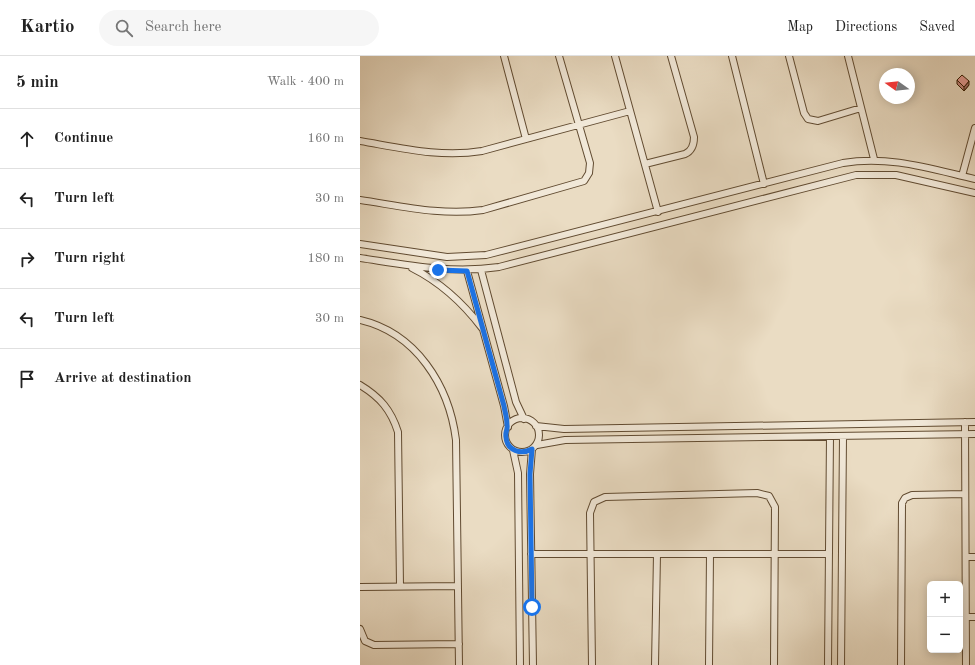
<!DOCTYPE html>
<meta charset="utf-8">
<style>
body{margin:0;font-family:"Old Standard TT",serif;background:#f6f6f6;color:#222}
.controls{position:absolute;right:12px;bottom:12px;display:grid;overflow:hidden;border-radius:6px;box-shadow:0 2px 10px #0003}
.controls button{width:36px;height:36px;display:grid;place-items:center;padding:0;border:0;border-bottom:1px solid #e0e0e0;background:#fff;color:#222;font:20px sans-serif}
.compass{position:absolute;left:519px;top:12px;width:36px;height:36px;border-radius:50%;background:#fff;box-shadow:0 2px 10px #0003;rotate:285deg}
.stop{position:absolute;width:12px;height:12px;margin:-9px;border:3px solid #1a73e8;border-radius:50%;background:#fff}
.stop.end{background:#1a73e8;border-color:#fff;box-shadow:0 1px 4px #0008}
.list{margin:0;padding:0;list-style:none}
h2{display:flex;justify-content:space-between;align-items:center;height:52px;margin:0;padding:0 16px;font-size:17px}
h2 small{font-size:13px;font-weight:400;color:#767676}
.list li{display:grid;grid-template-columns:26px 1fr auto;gap:12px;align-items:center;box-sizing:border-box;height:60px;padding:0 16px;border-top:1px solid #e0e0e0}
.list b{display:block;font-size:15px;white-space:nowrap}
.list em{font-size:13px;font-style:normal;color:#767676}
.icon{flex:none;width:22px;height:22px;fill:none;stroke:currentColor;stroke-width:2;stroke-linecap:round;stroke-linejoin:round}
.map{position:relative;flex:none;width:615px;height:609px;overflow:hidden}
header{display:flex;align-items:center;gap:24px;box-sizing:border-box;height:56px;padding:0 20px;background:#fff;border-bottom:1px solid #e0e0e0}
header strong{font-size:19px}
nav{display:flex;gap:22px;margin-inline-start:auto;font-size:14px}
.search{width:280px;height:36px;background:#f6f6f6;display:flex;align-items:center;gap:10px;box-sizing:border-box;padding:0 14px;border-radius:22px;color:#767676;font-size:15px}
main{display:flex}
aside{flex:1;background:#fff}
.map>svg:first-child{display:block}
.lines{fill:none;stroke-linecap:round;stroke-linejoin:round}
.street-casing{stroke:#614b31;stroke-width:8}
.street{stroke:#f1e8d8;stroke-width:6}
.wall{fill:#c4857e;stroke:#331b00}
.shaded-wall{fill:#a06c67;stroke:#331b00}
.building{fill:#e49b93;stroke:#331b00}
.route{stroke:#1a73e8;stroke-width:5}
</style>
<header>
<strong>Kartio</strong>
<div class="search"><svg class="icon" aria-label="search" viewBox="0 0 24 24"><circle cx="10" cy="10" r="6"/><path d="M15 15l6 6"/></svg>Search here</div>
<nav><a>Map</a><a>Directions</a><a>Saved</a></nav>
</header>
<main>
<aside>
<h2>5 min<small>Walk · 400 m</small></h2>
<ul class="list">
<li><svg class="icon" aria-label="ahead" viewBox="0 0 24 24"><path d="M12 20V5M6 11l6-6 6 6"/></svg><div><b>Continue</b></div><em>160 m</em></li>
<li><svg class="icon" aria-label="left" viewBox="0 0 24 24"><path d="M17 20v-9H6M10 6l-5 5 5 5"/></svg><div><b>Turn left</b></div><em>30 m</em></li>
<li><svg class="icon" aria-label="right" viewBox="0 0 24 24"><path d="M7 20v-9h11M14 6l5 5-5 5"/></svg><div><b>Turn right</b></div><em>180 m</em></li>
<li><svg class="icon" aria-label="left" viewBox="0 0 24 24"><path d="M17 20v-9H6M10 6l-5 5 5 5"/></svg><div><b>Turn left</b></div><em>30 m</em></li>
<li><svg class="icon" aria-label="arrive" viewBox="0 0 24 24"><path d="M6 21V4h12l-3 4 3 4H6"/></svg><div><b>Arrive at destination</b></div></li>
</ul>
</aside>
<div class="map">
<svg width="615" height="609" viewBox="0 0 615 609">
<rect width="100%" height="100%" fill="#eadcc3"/>
<filter id="stains"><feTurbulence type="fractalNoise" baseFrequency=".005" numOctaves="4"/><feColorMatrix values="0 0 0 0 .2 0 0 0 0 .09 0 0 0 0 .02 0 0 0 .5 -.17"/></filter>
<radialGradient id="worn" r=".72"><stop offset=".6" stop-color="#630" stop-opacity="0"/><stop offset="1" stop-color="#630" stop-opacity=".3"/></radialGradient>
<g class="lines">
<g class="street-casing">
<path id="street" d="M144,0l22,83
M255,0l43,156
M372,0l32,128
M429,0l15,57 4,6 10,2 43,-13
M488,0l26,103
M0,85c41,7 81,17 122,10l148,-40
M285,108l40,-10c7,-3 9,-9 9,-17l-23,-81
M602,120l13,-48
M0,144c41,6 82,16 123,10l101,-29 5,-8 1,-10 -31,-107
M0,188l87,13 39,-2 357,-92c46,-8 88,6 132,16
M0,202c47,7 91,16 139,9l357,-92h40l79,18
M52,212c28,14 51,35 70,60
M121,214l35,132 8,17
M107,215l37,135 4,21
M0,264c56,13 89,65 96,120l3,225
M0,329c20,12 31,25 38,47l2,154
M145 379a17 17 0 1 1 34 0a17 17 0 1 1-34 0Z
M605,366l1,243
M176,370l28,3 411,-7
M177,389l28,-5 410,-6
M172,393l-2,25 3,191
M153,394l5,23 2,192
M171,498h298
M606,501h9
M0,531l98,-1
M606,561h9
M0,573l5,12 9,4 85,-1
M232,609l-2,-152 4,-11 11,-5 152,-4 12,3 6,11 -1,158
M295,609l2,-111
M349,609l1,-111
M468,609l2,-229
M481,609l2,-229
M541,609l1,-162 3,-5 7,-3 53,-1"/>
</g>
<use href="#street" class="street"/>
</g>
<path class="wall" d="M597,24l12,5 -5,6 -7,-7z"/>
<path class="shaded-wall" d="M609,25v4l-5,6v-4z"/>
<path class="building" d="M602,19l7,6 -5,6 -7,-7z"/>
<g class="lines">
<path class="route" d="M78,214l29,1 37,135c1,6 3,12 3,19 1,4 -2,7 -1,12 1,14 15,18 26,12l-2,25 2,133"/>
</g>
<rect width="100%" height="100%" filter="url(#stains)"/>
<rect width="100%" height="100%" fill="url(#worn)"/>
</svg>
<div class="controls">
<button>+</button>
<button>−</button>
</div>
<svg class="compass" viewBox="-18 -18 36 36"><path d="M0-13l5 13h-10z" fill="#e53935"/><path d="M0 13l5-13h-10z" fill="#767676"/></svg>
<div class="stop" style="left:172px;top:551px"></div>
<div class="stop end" style="left:78px;top:214px"></div>
</div>
</main>
